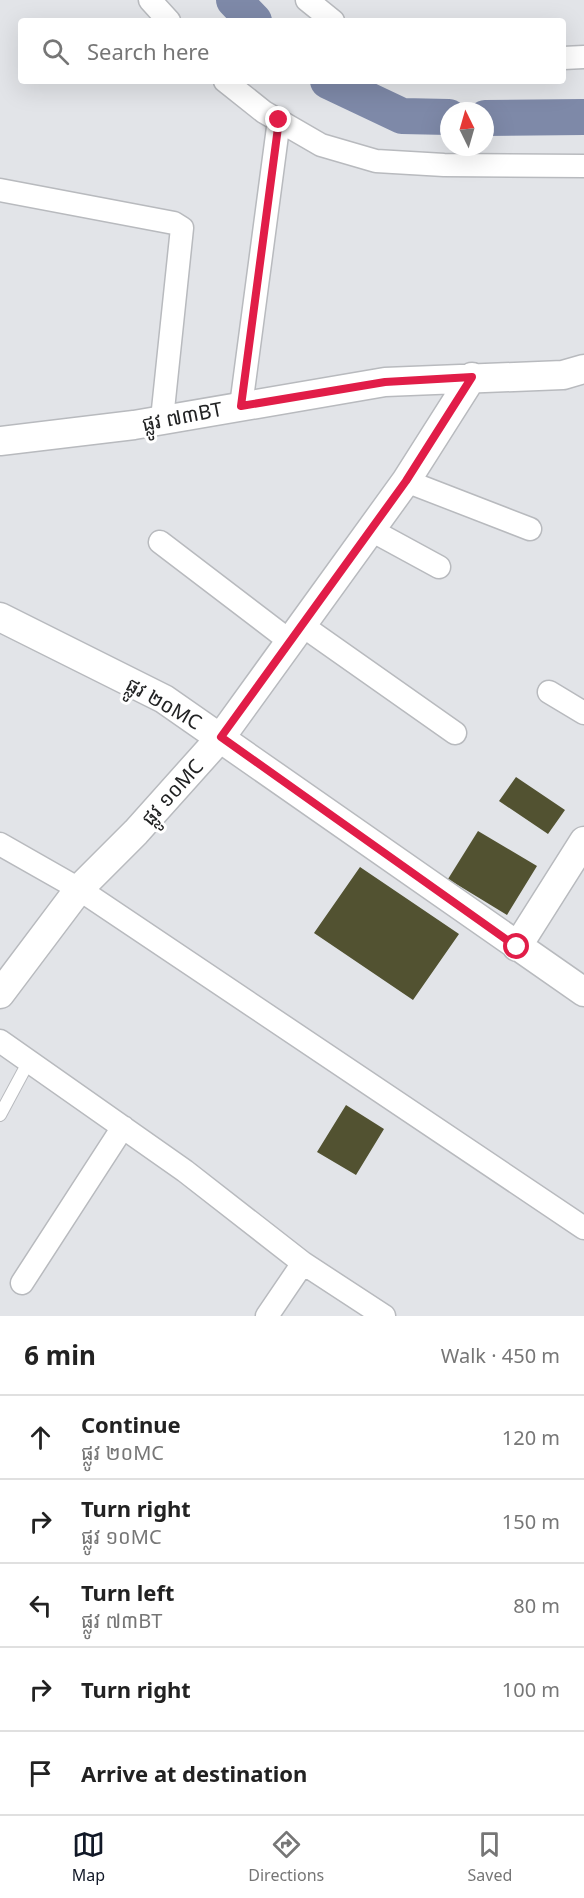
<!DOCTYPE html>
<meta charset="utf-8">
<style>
body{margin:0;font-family:Georgia,"Noto Sans Khmer",serif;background:#f2f2f2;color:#222}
.compass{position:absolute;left:440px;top:102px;width:54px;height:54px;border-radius:50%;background:#fff;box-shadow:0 6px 24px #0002;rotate:355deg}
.stop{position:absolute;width:18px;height:18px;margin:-14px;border:4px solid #e11d48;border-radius:50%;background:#fff}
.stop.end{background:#e11d48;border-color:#fff;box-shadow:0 2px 6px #0008}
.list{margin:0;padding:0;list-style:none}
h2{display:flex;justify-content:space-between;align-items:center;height:78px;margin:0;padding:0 24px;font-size:26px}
h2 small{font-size:20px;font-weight:400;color:#767676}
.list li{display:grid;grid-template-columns:39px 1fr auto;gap:18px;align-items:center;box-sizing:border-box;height:84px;padding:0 24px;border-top:2px solid #e0e0e0}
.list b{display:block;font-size:22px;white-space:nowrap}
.list p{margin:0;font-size:20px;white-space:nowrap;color:#767676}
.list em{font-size:20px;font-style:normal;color:#767676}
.icon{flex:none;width:33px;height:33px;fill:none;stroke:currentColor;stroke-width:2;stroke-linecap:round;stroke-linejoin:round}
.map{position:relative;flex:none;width:584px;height:1316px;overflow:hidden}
.search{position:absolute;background:#fff;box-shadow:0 6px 24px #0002;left:18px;right:18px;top:18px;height:66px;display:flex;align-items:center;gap:15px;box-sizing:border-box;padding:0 21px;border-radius:6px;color:#767676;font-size:22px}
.sheet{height:498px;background:#fff}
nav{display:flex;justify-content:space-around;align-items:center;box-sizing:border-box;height:84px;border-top:2px solid #e0e0e0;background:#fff;font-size:16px;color:#767676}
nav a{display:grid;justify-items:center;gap:3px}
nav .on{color:#111827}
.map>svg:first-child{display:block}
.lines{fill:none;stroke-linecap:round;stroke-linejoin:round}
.river{stroke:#7e89a8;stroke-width:36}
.building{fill:#525231}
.service-casing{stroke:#b8babe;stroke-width:14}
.minor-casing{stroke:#b8babe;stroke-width:25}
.tertiary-casing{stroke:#b8babe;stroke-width:31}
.service{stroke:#fff;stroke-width:12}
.minor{stroke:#fff;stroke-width:22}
.tertiary{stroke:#fff;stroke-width:28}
.route{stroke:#e11d48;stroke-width:8}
.labels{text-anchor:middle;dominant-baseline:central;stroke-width:6;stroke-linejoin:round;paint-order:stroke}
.street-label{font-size:20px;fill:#212223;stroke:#fff}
</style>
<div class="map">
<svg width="584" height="1316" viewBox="0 0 584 1316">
<rect width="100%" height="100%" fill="#e2e4e8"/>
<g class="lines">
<path class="river" d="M234,0l20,21
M328,81l74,35 47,1
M485,118l99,-1"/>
</g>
<path class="building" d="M516,777l49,33 -17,24 -49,-33z
M478,831l59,35 -30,49 -59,-36z
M360,867l99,67 -46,66 -99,-67z
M346,1105l38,24 -28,46 -39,-23z"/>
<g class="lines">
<g class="service-casing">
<path id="service" d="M0,1115l29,-54"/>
</g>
<g class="minor-casing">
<path id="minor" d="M150,0l19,21
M307,0l26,21
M563,58l21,-1
M225,81l39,31 57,33 55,16 68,4 140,1
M0,190l174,33 8,5 -20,191
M241,406l38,-286
M406,481l124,48
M371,530l68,37
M160,542l131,100
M303,626l152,107
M549,692l35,21
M0,844l79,45 505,339
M0,1041l185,130 118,92 81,53
M22,1283l101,-156
M267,1316l36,-53"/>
</g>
<g class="tertiary-casing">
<path id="tertiary" d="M0,441l134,-16 251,-43 178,-7 21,-6
M0,617l164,82 420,293
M517,947l67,-106
M0,994l79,-105 57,-57 85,-95 185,-256 66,-104"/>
</g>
<use href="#service" class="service"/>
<use href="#minor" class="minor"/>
<use href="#tertiary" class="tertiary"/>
</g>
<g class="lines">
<path class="route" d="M279,120l-38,286 144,-24 87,-5 -66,104 -185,256 296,210"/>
</g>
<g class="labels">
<g class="street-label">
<text transform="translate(182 416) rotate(-11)">ផ្លូវ ៧៣BT</text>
<text transform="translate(164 703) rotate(30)">ផ្លូវ ២០MC</text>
<text transform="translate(172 792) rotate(-48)">ផ្លូវ ១០MC</text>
</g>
</g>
</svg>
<svg class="compass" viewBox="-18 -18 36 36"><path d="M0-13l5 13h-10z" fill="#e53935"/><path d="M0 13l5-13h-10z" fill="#767676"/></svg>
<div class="stop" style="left:517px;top:947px"></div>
<div class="stop end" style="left:279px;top:120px"></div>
<div class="search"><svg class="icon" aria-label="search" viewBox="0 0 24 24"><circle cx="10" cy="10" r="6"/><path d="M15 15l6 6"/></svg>Search here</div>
</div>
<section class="sheet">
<h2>6 min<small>Walk · 450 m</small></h2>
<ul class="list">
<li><svg class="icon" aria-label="ahead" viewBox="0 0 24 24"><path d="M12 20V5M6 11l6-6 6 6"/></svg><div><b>Continue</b><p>ផ្លូវ ២០MC</p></div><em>120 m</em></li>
<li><svg class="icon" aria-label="right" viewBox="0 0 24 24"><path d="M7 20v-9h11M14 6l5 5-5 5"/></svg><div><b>Turn right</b><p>ផ្លូវ ១០MC</p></div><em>150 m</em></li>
<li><svg class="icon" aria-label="left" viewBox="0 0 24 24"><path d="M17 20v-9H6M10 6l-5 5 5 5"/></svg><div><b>Turn left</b><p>ផ្លូវ ៧៣BT</p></div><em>80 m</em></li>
<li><svg class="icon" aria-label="right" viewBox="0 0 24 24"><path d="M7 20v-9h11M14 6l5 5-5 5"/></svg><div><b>Turn right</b></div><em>100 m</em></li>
<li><svg class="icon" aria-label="arrive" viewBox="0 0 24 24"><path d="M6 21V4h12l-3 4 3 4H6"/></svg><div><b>Arrive at destination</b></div></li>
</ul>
</section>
<nav>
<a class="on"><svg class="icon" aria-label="map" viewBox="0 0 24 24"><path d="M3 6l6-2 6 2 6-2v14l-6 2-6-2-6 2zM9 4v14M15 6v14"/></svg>Map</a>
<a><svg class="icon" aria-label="directions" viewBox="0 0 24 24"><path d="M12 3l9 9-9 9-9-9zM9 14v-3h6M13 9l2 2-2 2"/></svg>Directions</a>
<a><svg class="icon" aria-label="saved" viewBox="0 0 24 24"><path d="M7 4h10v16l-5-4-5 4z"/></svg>Saved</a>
</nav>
